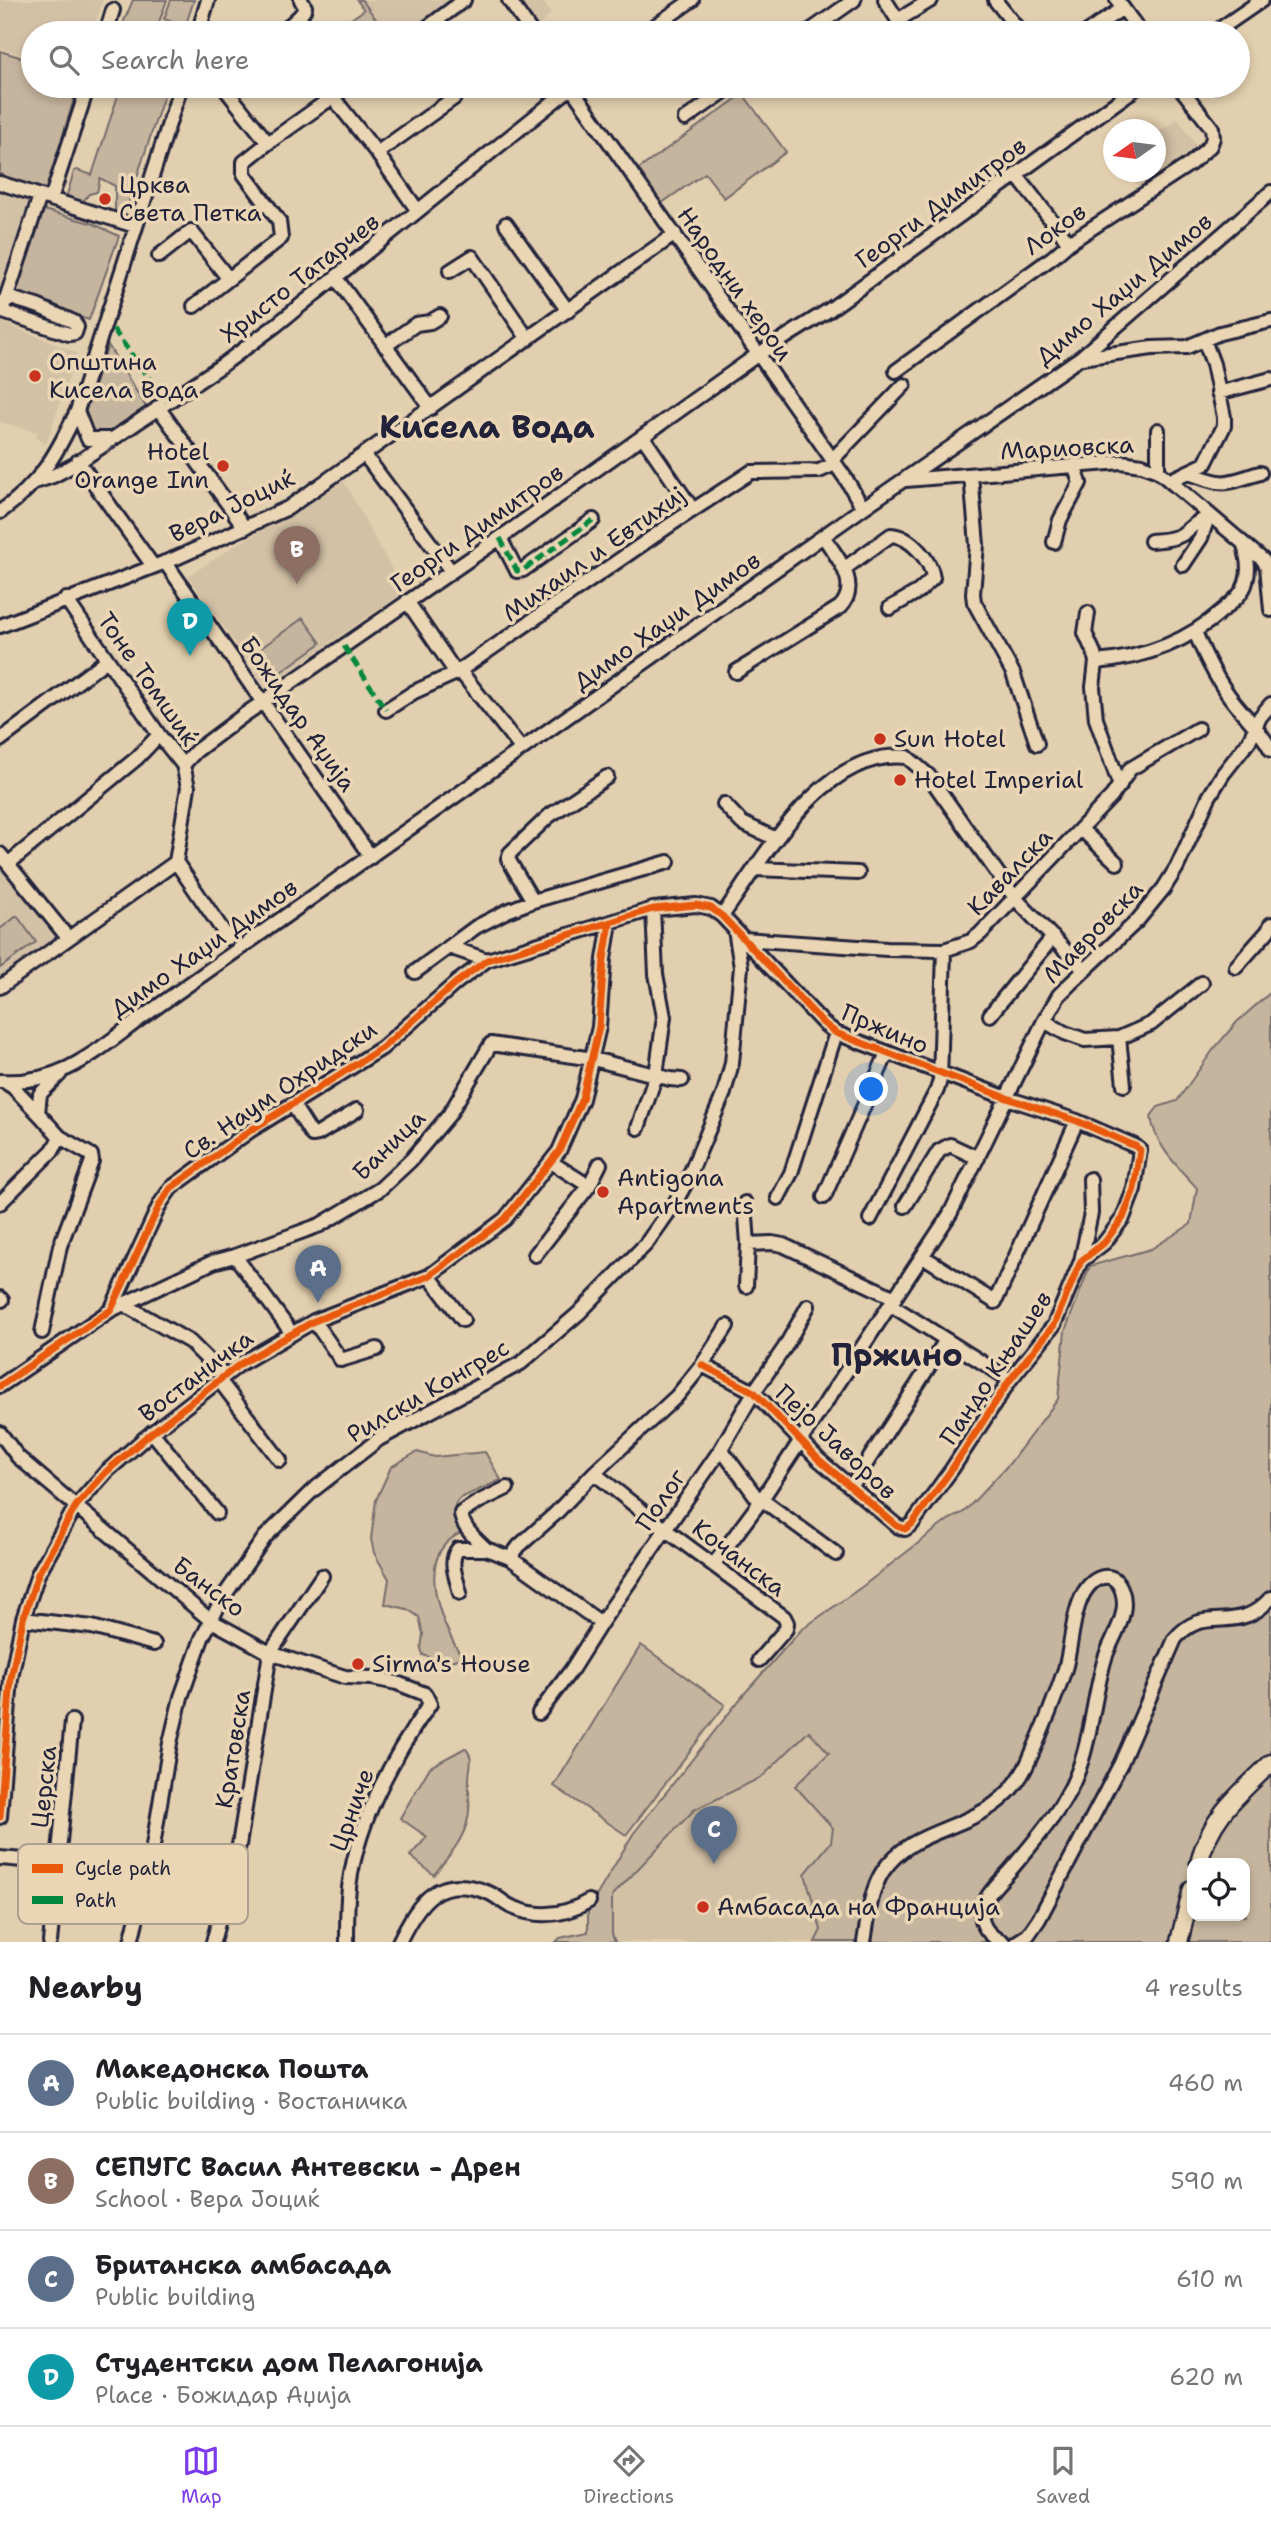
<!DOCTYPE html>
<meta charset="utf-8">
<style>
body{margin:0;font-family:"Shantell Sans",sans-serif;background:#f6f6f6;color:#202124}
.controls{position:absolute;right:21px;bottom:21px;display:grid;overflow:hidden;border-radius:14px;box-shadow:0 4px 10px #0003}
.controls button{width:63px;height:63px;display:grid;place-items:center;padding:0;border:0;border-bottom:2px solid #e0e0e0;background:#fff;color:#202124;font:35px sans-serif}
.compass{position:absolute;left:1103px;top:119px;width:63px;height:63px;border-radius:50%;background:#fff;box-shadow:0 4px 10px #0003;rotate:256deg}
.you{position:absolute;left:872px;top:1090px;width:24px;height:24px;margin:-18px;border:5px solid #fff;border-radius:50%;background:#1a73e8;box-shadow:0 0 0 10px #1a73e833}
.badge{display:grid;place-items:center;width:46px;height:46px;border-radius:50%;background:#7c3aed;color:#fff;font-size:23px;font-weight:700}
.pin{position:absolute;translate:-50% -58px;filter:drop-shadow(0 2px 4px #0008)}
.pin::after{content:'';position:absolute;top:37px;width:24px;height:21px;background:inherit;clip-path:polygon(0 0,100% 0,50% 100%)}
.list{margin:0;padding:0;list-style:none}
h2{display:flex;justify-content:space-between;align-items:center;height:91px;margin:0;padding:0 28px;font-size:30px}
h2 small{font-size:23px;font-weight:400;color:#757577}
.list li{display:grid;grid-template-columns:46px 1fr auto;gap:21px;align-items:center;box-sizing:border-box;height:98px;padding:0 28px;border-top:2px solid #e0e0e0}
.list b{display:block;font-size:26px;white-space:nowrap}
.list p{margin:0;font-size:23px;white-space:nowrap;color:#757577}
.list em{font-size:23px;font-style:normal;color:#757577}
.icon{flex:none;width:38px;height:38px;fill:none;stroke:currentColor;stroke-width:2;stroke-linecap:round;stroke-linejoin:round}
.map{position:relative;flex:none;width:1271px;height:1942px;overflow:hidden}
.search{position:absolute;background:#fff;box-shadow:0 4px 10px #0003;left:21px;right:21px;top:21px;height:77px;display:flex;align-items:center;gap:18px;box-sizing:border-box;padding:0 24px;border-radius:38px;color:#757577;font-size:26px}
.sheet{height:483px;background:#fff}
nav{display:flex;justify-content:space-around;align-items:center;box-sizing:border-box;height:98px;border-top:2px solid #e0e0e0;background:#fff;font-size:19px;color:#757577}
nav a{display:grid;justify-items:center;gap:4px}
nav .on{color:#7c3aed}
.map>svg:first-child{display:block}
.built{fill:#d3c1a6}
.green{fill:#c6b59e;stroke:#746c6c;stroke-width:2;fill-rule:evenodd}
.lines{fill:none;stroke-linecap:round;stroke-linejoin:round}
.minor-casing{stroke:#22223b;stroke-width:18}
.major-casing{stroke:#22223b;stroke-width:21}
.minor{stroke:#ead6b4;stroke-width:12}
.major{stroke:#ead6b4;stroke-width:16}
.quiet{stroke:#00873e;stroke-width:5;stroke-dasharray:10 5;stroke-linecap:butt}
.cycleway-casing{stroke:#ead6b4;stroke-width:11}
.cycleway{stroke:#e8590c;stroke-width:7}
.poi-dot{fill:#c8321e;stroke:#ead6b4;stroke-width:2.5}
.labels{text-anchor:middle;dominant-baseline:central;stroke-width:7;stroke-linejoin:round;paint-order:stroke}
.poi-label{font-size:24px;fill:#22223b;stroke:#ead6b4;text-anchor:start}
.street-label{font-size:24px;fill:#22223b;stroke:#ead6b4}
.district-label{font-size:32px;font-weight:bold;fill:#22223b;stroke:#ead6b4}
.key{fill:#ead6b4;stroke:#aea090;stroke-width:2}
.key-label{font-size:19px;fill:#22223b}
</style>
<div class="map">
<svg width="1271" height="1942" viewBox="0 0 1271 1942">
<rect width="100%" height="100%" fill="#e2cfaf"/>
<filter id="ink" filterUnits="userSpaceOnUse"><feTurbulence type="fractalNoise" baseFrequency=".0143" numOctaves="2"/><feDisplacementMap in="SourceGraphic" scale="14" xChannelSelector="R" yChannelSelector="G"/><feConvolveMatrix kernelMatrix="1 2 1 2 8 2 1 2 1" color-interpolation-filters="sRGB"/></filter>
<g filter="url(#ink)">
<path class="built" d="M0,0h103l-11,33h-59v26l-33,-11z
M362,0h88l-44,33h-20z
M519,0h23l9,14 -14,13z
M1178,118l19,29 -57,41 -12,-16h28v-38z
M0,188l31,11 -31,91z
M0,321l77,32 -31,91 -10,-6 1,-6 -37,-10z
M344,481l60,111 -138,95 -78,-111 51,-33 62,-33z
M3,866l54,70 -57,42v-109z
M809,1731l20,22 4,75 -2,14 -26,32 16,57 -6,11h-200l-3,-8v-38l82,-86 68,-33z"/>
<path class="green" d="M133,0h34l-8,22 25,9v2c-20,0 -46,5 -63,-5z
M171,0h23l-9,27 -21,-8z
M357,0h5l24,33h-55l33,-23z
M0,51l33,10v25h45l-34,110 -44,-15z
M121,86h46l-40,121 -5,8 -7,-4v-25l-15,-8 -3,14 -8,2 -8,10 -10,-3 -4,-6 7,-24 3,-1 15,5z
M743,94l43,58 -62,46 -19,-25 -46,32 -23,-34z
M44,210l50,14 25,12 -30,84 -75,-23z
M108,345l38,62 -36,26 -19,1 -7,-16 1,-5z
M303,618l18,25 -46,33 -18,-25z
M17,916l19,26 -36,26v-39z
M1271,992v950h-456l6,-12 -16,-56 26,-32 2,-14 -38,-42 34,-33 -20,-22 -47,46 -68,33 -82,86v38l3,8h-59l4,-4 28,-6v-22l45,-76 112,-141 56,-63 62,-44 85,-66 16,-8 45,-48 49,-65 7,-68 25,-65 61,-17 40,-25 6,-36c-18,-20 -43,-43 -46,-72l7,-9 19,-6 36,-51 24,-28zM1192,1863h53v53h-53z
M417,1452l18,5 50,-5 16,28 -41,18c-12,11 -1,21 3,34 -51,21 -23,91 -1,125 -13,7 -25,3 -39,-2l-2,-6 2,-15 -4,-17 -12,-8 -22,-5 4,-25 -15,-26 -3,-14 5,-39 15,-33z
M641,1645l84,60 -99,130 -72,-49z
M465,1748c10,10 4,18 4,31 -1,12 2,27 -1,39 -4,22 -21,40 -34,57l-24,-19 17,-19 -27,-19 30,-51z"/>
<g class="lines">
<g class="minor-casing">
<path id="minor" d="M509,0l23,33
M885,0l21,33
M995,0l26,33
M1117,0l24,33
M898,20l33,-20
M106,33l7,-23
M198,33l10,-33
M285,33c3,-11 18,-15 20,-26l-4,-7
M420,33l44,-33
M645,33l47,-33
M807,33l47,-33
M1086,33l37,-25
M1214,33l48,-33
M223,86l45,57 80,-57
M324,86l53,67 41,58
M570,86l276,393 17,29
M685,119l47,-33
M377,153l77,-55
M1017,176l52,67
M0,183l135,43
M51,199l37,-113
M506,224l62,87
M159,256l32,-25 37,47
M450,271l22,-14 56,82
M336,278l95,130
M4,305l36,-109
M194,306l87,-68 -2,-17 -35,-47v-12l24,-19
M0,311l69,23 6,-1 2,-6 -3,-5 -37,-16 -30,-9
M385,346l31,-22 14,-2 10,-6
M1081,358l71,-10 35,-1 33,-14 51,-12
M896,371l157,-114 16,-14 121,-79 20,-18 3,-8 -1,-10 -33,-42
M1218,393l53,-14
M158,407l87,121
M77,411l11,28h21
M1158,430v41
M643,437l50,73
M364,454l87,117
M832,460l72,-75
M78,461l75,105
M1189,473c38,14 34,11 71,0
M971,475l6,70 -4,49 1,8 39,71 24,71
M906,480l215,-18 21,3 16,6 105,89 4,7 4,43
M1171,480l34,-16 19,-38v-9l-11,-53 -9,-24
M38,481l15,-5 21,-11 147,-99 54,-40 298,-240
M0,512c41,-29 56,-57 77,-101l104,-325
M500,538l17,33 6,-1 70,-50
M1151,541c10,-1 21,-1 30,-6 10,-6 14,-14 25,-16
M1054,542l6,-22 20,-37 -6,-18
M165,562l206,295
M1183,565l18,-27 8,-24
M845,568l46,-33c19,1 40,25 42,43l-14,13 -29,17
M66,599l93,136 24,30 5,22 -12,75 52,76
M407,601l49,72
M1088,613l-3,20 9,20 2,9 -3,25 3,32 24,67
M0,626l176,-68 112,-50 387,-274
M1195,632c10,24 22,49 38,69 13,17 28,29 38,49
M1096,662c48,-4 90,-19 127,-52 9,-8 20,-16 23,-28 4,-13 1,-25 -2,-37
M460,671l60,76
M736,672l104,-65c22,-23 -4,-51 -17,-71
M386,710l28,-18 42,-19 214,-148 81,-53 68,-1 16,-7
M0,740l107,-80
M183,765l13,-14 48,-36 256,-177 257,-183 72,-45 310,-224
M724,804l18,19 34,16
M1081,829l36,34
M0,854l68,84
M9,863l128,-105 22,-23
M755,869l103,4
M533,901l-25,-42 2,-6 39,-37 58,-39
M722,916c41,-57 102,-169 185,-159l22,19 86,122 69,72
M744,939l143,10 57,1 27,-9 9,-7 132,-138 18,-27 68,-40
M449,947l38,13
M1236,967l32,-36 3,-7
M415,972l61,-45 31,-16 26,-10 135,-39
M0,987l176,-125
M990,1015l63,-78
M1044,1021l21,12 20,7 34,-2 5,47
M1119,1038l32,-14 51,-41
M0,1081c63,4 97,-31 144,-65l719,-508 217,-150 191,-166
M5,1082l8,5 25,26
M293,1105l19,30 6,-1 39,-24
M638,1128l18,-53 8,-58 -8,-43 -3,-65
M551,1162l38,24
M824,1197l63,-144
M778,1198l13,-25 45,-140
M0,1203l53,-53 7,-13
M745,1203l3,41 -2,42
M905,1206l34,-55 11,-6 28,13
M870,1219l67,-129 3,-10 4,-130
M748,1244l24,-1 11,2 112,53
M535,1255l54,-69 11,-22
M235,1256l56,76
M924,1257l71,45 82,-181
M1081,1261l10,-48 -1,-34
M429,1276l34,44
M0,1298l2,2
M125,1305l65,37 34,34
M891,1305l119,75
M111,1310l102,-48 22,-6 85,-31 60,-36 31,-29 38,-45 42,-71 102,15 77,20 12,1
M314,1321l27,39 36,-11
M42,1332l18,-86 32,-85 -1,-6 -31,-18 -22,-24 2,-19 20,-20
M219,1380l61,80
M0,1386l111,-76 49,-106 11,-16 80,-58 131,-82 75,-66 30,-22 166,-51 43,-4 15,3 11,8 101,107 13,10 171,65 70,23 58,25 5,4 -6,39 -11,29 -19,25 -23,18 -27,64 -44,55 -58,89 -40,55 -7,5 -8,-3 -79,-67 -64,-67 -52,-27
M152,1432l65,81
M0,1433l18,24 192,163 60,33 75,24 27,1 25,5 28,11 5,10c-39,55 -77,126 -82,194 -1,15 -1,30 -1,44
M721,1449l39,53
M594,1473l72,57 118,87 3,6 -1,6 -27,31
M851,1487l95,-147
M761,1499l75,55
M486,1549c-10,-10 -24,-21 -25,-36l17,-11 29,-14
M714,1564l46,-62 190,-288 94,-193 15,-26 12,-12 66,-62 27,-33 13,-21 32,-70 14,-23 26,-33 11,-24 11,-13
M460,1593c-3,-14 -12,-32 -2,-44h28l24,9
M23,1619l69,8 62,17
M601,1623l-91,-65 9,-12 36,-32 39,-41 83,-77 25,-31 25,-39
M539,1713l33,-44 29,-46 120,-174 33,-57 31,-45 23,-41
M0,1817l11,-139 12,-59 15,-45 38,-68 30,-34 39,-34 95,-74 74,-43 115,-45 76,-57 54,-68 23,-52 17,-72 5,-68 6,-36
M0,1858l58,5h176
M50,1942l22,-221
M131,1942l19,-78 20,-121 11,-46 21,-59 20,-39 43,-62 47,-46 67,-52 142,-76 58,-50 67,-69 29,-41 12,-22 37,-88 8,-30 9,-96 -6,-37
M213,1942l26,-97 31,-192 52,-77
M399,1942c20,-41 40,-70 90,-49 8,3 15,11 23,14 27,12 52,9 77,-6
M864,1942c4,-23 6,-51 19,-71 36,-54 115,-35 147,-113 13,-29 25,-59 35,-89 7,-23 7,-61 22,-81 6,-8 17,-15 27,-9 7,5 10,16 10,24 0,19 -13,37 -19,55 -14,47 -14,99 -41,142 -14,24 -33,45 -51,67 -10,12 -27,26 -31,42 -3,16 8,28 21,33
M1017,1942l11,-7 11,-16 82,-156 54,-124c24,-29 44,-13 73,-24 9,-3 16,-10 23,-17"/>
</g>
<g class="major-casing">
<path id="major" d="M1199,1863c11,-46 39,-68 72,-100
M1179,1942l13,-53"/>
</g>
<use href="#minor" class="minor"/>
<use href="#major" class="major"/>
<path class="quiet" d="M113,329l53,73
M500,538l17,33 6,-1 70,-50
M344,646l42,64"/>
<g class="cycleway-casing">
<path id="cycleway" d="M0,1386l111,-76 49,-106 11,-16 80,-58 131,-82 75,-66 30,-22 166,-51 43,-4 15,3 11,8 101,107 13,10 171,65 70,23 58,25 5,4 -6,39 -11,29 -19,25 -23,18 -27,64 -44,55 -58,89 -40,55 -7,5 -8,-3 -79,-67 -64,-67 -52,-27
M0,1817l11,-139 12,-59 15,-45 38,-68 30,-34 39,-34 95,-74 74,-43 115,-45 76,-57 54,-68 23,-52 17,-72 5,-68 6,-36"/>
</g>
<use href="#cycleway" class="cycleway"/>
</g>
</g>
<g class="poi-dot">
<circle cx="105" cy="199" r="7"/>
<circle cx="35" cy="376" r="7"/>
<circle cx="223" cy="466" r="7"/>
<circle cx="880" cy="739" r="7"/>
<circle cx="900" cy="780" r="7"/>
<circle cx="603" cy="1192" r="7"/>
<circle cx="358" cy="1664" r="7"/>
<circle cx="703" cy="1907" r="7"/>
</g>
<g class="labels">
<g class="poi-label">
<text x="119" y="185">Црква<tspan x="119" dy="28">Света Петка</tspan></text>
<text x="49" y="362">Општина<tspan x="49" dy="28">Кисела Вода</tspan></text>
<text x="209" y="452" text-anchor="end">Hotel<tspan x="209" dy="28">Orange Inn</tspan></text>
<text x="894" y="739">Sun Hotel</text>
<text x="914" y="780">Hotel Imperial</text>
<text x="617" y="1178">Antigona<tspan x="617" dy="28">Apartments</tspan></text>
<text x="372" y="1664">Sirma's House</text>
<text x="717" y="1907">Амбасада на Франција</text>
</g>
<g class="street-label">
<text transform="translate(941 203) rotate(-36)">Георги Димитров</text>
<text transform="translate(1055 229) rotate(-36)">Локов</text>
<text transform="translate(300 278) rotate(-38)">Христо Татарчев</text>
<text transform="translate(735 284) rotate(55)">Народни херои</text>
<text transform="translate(1124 289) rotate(-40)">Димо Хаџи Димов</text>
<text transform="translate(1067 448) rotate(-3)">Мариовска</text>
<text transform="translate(232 506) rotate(-26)">Вера Јоциќ</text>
<text transform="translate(477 528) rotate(-35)">Георги Димитров</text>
<text transform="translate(594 554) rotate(-35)">Михаил и Евтихиј</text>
<text transform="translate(667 621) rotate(-35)">Димо Хаџи Димов</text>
<text transform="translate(148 679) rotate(55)">Тоне Томшиќ</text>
<text transform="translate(298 714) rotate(55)">Божидар Аџија</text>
<text transform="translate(1010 872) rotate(-46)">Кавалска</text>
<text transform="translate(1093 932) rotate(-46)">Мавровска</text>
<text transform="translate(204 948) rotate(-35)">Димо Хаџи Димов</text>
<text transform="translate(885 1029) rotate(23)">Пржино</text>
<text transform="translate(280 1090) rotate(-34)">Св. Наум Охридски</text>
<text transform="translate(389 1145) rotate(-44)">Баница</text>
<text transform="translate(996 1368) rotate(-56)">Пандо Књашев</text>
<text transform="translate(196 1376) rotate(-37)">Востаничка</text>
<text transform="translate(428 1391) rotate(-30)">Рилски Конгрес</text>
<text transform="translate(836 1442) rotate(43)">Пејо Јаворов</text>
<text transform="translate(661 1500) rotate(-56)">Полог</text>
<text transform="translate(739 1558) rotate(37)">Кочанска</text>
<text transform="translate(209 1587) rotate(37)">Банско</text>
<text transform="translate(233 1749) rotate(-81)">Кратовска</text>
<text transform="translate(44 1787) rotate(-84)">Церска</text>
<text transform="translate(352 1810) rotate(-70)">Црниче</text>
</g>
<g class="district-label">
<text x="487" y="426">Кисела Вода</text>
<text x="897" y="1354">Пржино</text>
</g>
</g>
<rect x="18" y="1844" width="230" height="80" rx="10" class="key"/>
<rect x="32" y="1864" width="31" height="9" fill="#e8590c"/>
<rect x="32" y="1896" width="31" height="8" fill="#00873e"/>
<g class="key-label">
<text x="75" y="1875">Cycle path</text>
<text x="75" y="1907">Path</text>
</g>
</svg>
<div class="controls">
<button><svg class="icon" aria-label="locate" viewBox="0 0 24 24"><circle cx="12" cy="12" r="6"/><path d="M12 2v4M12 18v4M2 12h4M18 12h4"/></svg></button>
</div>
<svg class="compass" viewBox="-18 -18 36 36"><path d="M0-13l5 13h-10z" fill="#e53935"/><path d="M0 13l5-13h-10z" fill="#757577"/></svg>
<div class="you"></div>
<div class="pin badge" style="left:318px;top:1303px;background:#5c6f8a">A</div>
<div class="pin badge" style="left:297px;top:584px;background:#8d6e63">B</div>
<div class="pin badge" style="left:714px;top:1864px;background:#5c6f8a">C</div>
<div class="pin badge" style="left:190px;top:656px;background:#0f9aa8">D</div>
<div class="search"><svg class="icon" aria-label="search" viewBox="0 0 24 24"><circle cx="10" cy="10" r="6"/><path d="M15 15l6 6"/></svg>Search here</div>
</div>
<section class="sheet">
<h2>Nearby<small>4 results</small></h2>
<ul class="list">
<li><span class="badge" style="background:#5c6f8a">A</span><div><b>Македонска Пошта</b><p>Public building · Востаничка</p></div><em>460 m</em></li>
<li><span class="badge" style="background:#8d6e63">B</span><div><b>СЕПУГС Васил Антевски - Дрен</b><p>School · Вера Јоциќ</p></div><em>590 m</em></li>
<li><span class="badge" style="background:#5c6f8a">C</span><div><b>Британска амбасада</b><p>Public building</p></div><em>610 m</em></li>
<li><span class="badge" style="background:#0f9aa8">D</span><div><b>Студентски дом Пелагонија</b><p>Place · Божидар Аџија</p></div><em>620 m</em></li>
</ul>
</section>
<nav>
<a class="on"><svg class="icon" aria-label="map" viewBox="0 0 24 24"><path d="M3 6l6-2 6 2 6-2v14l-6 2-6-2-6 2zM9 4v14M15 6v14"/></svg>Map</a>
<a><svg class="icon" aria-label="directions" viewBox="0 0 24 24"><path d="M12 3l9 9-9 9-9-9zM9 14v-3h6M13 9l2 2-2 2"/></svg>Directions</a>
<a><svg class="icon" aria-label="saved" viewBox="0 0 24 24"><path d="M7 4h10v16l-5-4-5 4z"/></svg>Saved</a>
</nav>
